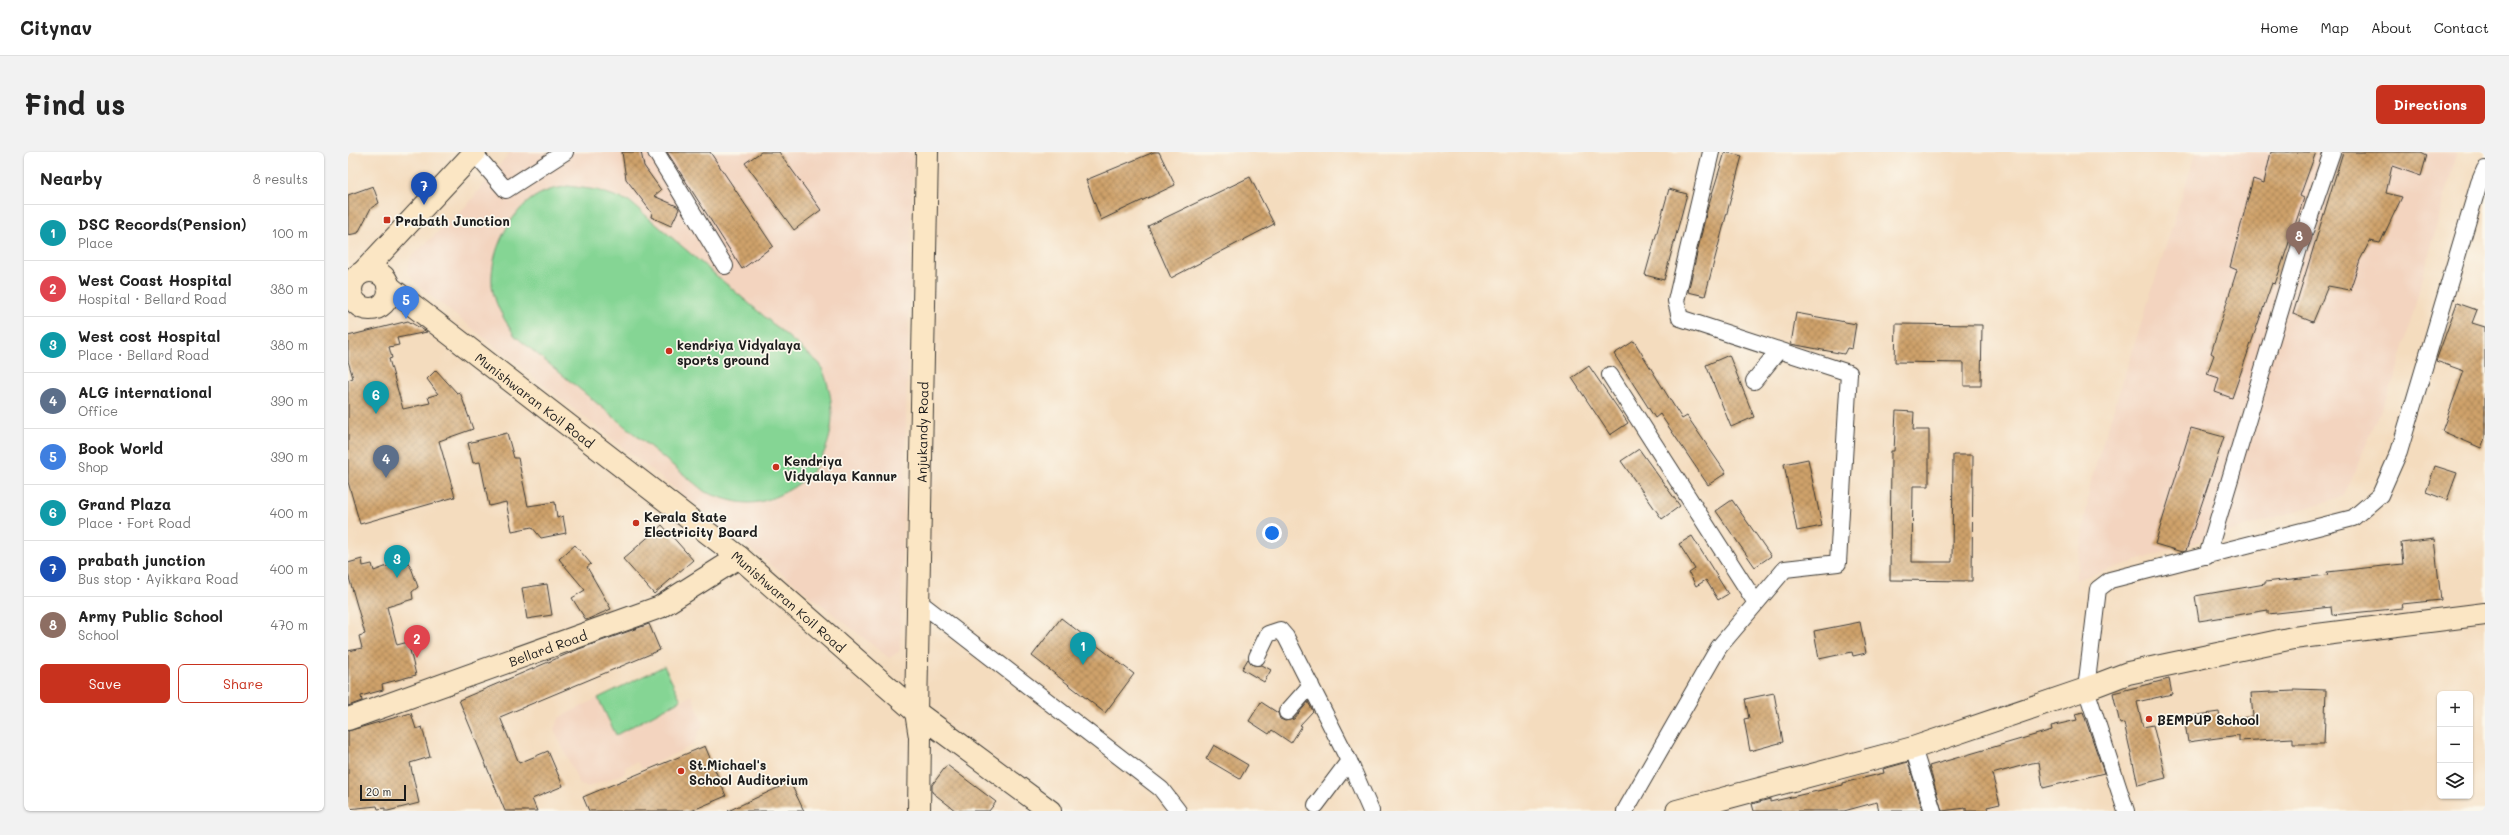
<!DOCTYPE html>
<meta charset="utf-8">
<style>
body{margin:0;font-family:Mali,sans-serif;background:#f2f2f2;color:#222}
.controls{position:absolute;right:12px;bottom:12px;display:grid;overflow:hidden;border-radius:6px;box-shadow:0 1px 3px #0004}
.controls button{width:36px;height:36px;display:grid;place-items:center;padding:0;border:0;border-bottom:1px solid #e0e0e0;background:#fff;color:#222;font:20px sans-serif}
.scale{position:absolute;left:12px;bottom:10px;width:46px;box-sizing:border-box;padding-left:4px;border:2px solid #1c1c1c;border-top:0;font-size:11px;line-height:14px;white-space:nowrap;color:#1c1c1c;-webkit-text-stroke:3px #fbf7ec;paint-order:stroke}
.you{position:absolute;left:924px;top:381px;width:14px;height:14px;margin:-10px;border:3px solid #fff;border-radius:50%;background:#1a73e8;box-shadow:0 0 0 6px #1a73e833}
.badge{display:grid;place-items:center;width:26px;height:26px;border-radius:50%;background:#c8321e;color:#fff;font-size:13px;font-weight:700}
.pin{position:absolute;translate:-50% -33px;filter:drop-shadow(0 1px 2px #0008)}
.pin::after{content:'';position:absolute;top:21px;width:14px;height:12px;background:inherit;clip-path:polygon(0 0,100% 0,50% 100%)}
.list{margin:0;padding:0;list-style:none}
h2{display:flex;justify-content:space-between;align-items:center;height:52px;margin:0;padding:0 16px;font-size:17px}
h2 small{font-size:13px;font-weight:400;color:#767676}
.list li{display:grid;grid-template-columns:26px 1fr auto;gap:12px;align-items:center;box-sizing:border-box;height:56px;padding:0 16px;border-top:1px solid #e0e0e0}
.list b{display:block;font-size:15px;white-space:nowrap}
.list p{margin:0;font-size:13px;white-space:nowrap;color:#767676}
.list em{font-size:13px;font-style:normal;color:#767676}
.actions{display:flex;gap:8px;padding:12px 16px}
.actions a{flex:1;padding:9px 0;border:1px solid #c8321e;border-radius:6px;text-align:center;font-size:14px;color:#c8321e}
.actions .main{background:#c8321e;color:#fff}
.icon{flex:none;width:22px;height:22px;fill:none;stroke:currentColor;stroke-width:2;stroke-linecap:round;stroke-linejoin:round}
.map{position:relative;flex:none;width:2137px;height:659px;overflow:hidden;border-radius:6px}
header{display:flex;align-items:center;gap:24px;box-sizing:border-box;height:56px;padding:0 20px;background:#fff;border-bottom:1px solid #e0e0e0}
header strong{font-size:19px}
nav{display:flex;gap:22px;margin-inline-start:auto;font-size:14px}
.intro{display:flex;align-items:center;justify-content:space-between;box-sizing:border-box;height:96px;padding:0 24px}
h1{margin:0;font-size:28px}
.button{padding:10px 18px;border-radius:6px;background:#c8321e;color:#fff;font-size:14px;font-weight:700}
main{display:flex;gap:24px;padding:0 24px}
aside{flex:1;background:#fff;border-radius:6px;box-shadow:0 1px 3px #0004}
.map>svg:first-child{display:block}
.built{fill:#f3d4bf}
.pitch{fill:#85d594;stroke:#507858}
.building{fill:url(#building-cross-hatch)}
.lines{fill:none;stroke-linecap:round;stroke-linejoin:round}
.street-casing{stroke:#3c3934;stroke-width:18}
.secondary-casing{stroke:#3c3934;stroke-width:24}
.street{stroke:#fff;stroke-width:16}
.secondary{stroke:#fbe6c4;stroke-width:22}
.poi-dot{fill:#c8321e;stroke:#fbf7ec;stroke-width:1.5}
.labels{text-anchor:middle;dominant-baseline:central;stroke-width:3.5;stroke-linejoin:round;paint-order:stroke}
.poi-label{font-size:13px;font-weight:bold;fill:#1c1c1c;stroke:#fbf7ec;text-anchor:start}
.street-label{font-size:13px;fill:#1c1c1c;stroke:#fbf7ec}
</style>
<header>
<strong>Citynav</strong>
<nav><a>Home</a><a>Map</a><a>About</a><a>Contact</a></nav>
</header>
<div class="intro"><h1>Find us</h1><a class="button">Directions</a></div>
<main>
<aside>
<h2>Nearby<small>8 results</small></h2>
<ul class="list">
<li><span class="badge" style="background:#0f9aa8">1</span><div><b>DSC Records(Pension)</b><p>Place</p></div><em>100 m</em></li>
<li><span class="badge" style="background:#e0444e">2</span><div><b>West Coast Hospital</b><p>Hospital · Bellard Road</p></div><em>380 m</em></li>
<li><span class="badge" style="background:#0f9aa8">3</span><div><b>West cost Hospital</b><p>Place · Bellard Road</p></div><em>380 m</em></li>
<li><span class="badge" style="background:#5c6f8a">4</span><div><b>ALG international</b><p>Office</p></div><em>390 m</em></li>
<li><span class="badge" style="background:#3f7fe0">5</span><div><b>Book World</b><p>Shop</p></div><em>390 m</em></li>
<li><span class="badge" style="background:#0f9aa8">6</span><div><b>Grand Plaza</b><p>Place · Fort Road</p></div><em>400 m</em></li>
<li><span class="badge" style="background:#1a4fb4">7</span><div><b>prabath junction</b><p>Bus stop · Ayikkara Road</p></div><em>400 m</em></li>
<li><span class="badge" style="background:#8d6e63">8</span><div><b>Army Public School</b><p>School</p></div><em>470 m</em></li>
</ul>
<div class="actions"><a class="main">Save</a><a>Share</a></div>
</aside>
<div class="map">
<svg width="2137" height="659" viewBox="0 0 2137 659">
<defs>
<pattern id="building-cross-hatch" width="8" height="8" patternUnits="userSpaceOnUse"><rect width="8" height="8" fill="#cfa26b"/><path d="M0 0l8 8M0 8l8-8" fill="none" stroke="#a78357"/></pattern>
</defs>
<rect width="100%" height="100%" fill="#fbf7ec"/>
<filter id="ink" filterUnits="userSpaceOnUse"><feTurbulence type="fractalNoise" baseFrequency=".025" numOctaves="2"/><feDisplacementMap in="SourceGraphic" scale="8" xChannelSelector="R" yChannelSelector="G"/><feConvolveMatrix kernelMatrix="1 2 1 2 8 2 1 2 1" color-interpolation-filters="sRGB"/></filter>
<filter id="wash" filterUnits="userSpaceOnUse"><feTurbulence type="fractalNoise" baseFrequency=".012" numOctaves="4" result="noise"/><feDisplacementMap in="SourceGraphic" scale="16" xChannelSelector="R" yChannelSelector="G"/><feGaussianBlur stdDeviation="0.9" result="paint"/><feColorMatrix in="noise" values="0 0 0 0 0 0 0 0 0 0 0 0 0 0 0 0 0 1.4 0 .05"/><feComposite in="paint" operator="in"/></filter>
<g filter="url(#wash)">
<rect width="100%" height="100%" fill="#f4dcbe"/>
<path class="built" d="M162,0h403l-13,499 -11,7 -473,-374 -9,-13 3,-13 58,-54z
M1848,0h261l-61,223 -52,121 -269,84 16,-100z
M344,543l11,29 -10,21 -51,24 -5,-7 -12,5v6l-18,7 -19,7 -8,-2 -26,-56 6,-12 38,-19 18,37z"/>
<path class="pitch" d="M220,34l29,4 32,11 191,163c22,46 15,102 -33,127 -11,6 -25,12 -38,12 -15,0 -30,-6 -44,-11l-190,-156c-9,-14 -18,-27 -22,-44 -7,-35 18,-89 54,-101 7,-3 15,-3 21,-5z
M316,514l17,34 -65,35 -18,-37z"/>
<g id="blocks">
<path class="building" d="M274,0h19l3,14 17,24 -7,6 23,10 2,3 -8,17 -20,-9 1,-4 -26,-34z
M319,0h43l63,94 -31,23z
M413,0h18l42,58 -27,20 -49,-67z
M806,0h5l16,33 -74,35 -15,-40z
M1377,0l17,4 -37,140 -17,-4 19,-82z
M1923,0h45l-16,44 4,2 -29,86 -3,-1 -40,115 -17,-6 4,-14 -12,-4 7,-19 -3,-2 26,-83 -7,-3 23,-88 11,4z
M1995,0h78l6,3 -6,21 -29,-10 -6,27 16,4 -22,46 -10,-2 -10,19 -10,30 -22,-4 -15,36 -20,-8z
M902,25l24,47 -103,54 -23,-52z
M25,34l6,17 -8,5 -13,25 -10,2v-40z
M1321,37l18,5 -23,86 -19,-5z
M2109,151l20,7 -5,13 13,4v111l-4,10 -39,-17 22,-60 -28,-10z
M1448,161l60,11 -4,25 -5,-1 -3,6 -53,-10z
M60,169l19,11 -30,6 2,7 -10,2 3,11 -3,1 14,50 27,-6 -2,-6 10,-3 -11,-15 9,-9 21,23 3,-1 13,37 -34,12 16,56 -95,27 -12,-42v-102l5,-2 -5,-17v-25z
M1548,172l86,1 -1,61h-17v-23l-69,-1z
M1286,189l48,78 5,-3 39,57 -18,12 -48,-71 -5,4 -41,-64z
M1381,203l25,62 -23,10 -25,-62z
M1241,214l39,57 -18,12 -38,-57z
M1548,259l18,1 -1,18h16v56h-16l-1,76h40l1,-107h20l-1,126 -82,-1 1,-129h3z
M1843,276l33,9 -38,114 -4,1 -27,-8z
M159,281l7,25h4l10,48 27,-4 2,16 6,-2 3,17 -25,5 -9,-11 -20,4 -6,-29 -17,4 -9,-44 -7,1 -5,-20z
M1291,297l41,57 -18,13 -41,-58z
M1460,307l14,67 -25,5 -13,-67z
M2087,314l22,7 -10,27 -21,-8z
M1384,348l39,56 -16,11 -39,-56z
M314,373l31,35 -39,34 -31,-35z
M1344,384l36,58 -10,6 -12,-20 -10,6 -7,-13 6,-4 -16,-25z
M2086,387l7,61 -39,4 1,4 -71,7 -1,-8 -63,7v-4l-69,11 -4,-25 70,-12v-2l63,-7 -1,-3 76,-8 -2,-21z
M227,393l16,19 -4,3 24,42 -25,11 -14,-22 13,-8 -26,-31z
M14,407l1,7 9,-2 2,7 32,-12 6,11 6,17 -6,5 1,7 -26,8 10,38 11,-3 8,33 -34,9 1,6 -22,6 1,5 -14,5v-55l14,-3 -3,-12 6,-2 -17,-60v-11z
M199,432l5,31 -25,4 -5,-31z
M713,466l73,56 -29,39 -73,-57z
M1512,470l6,31 -13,3 -1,-4 -33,7 -5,-28z
M301,472l11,26 -160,67 19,46 29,-12 15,35 -31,13 5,12h-32l-46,-111 120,-51z
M900,507l5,6h9l9,5 -7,12 -22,-13z
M1821,527l3,15 -35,8 6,25 10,-2 13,53 -28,7 -14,-62 -4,1 -7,-31z
M1946,537l32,1 -2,54h-31v-6l-54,3v-6l-51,7 -4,-25 35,-5 1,7 33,-2 -2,-24 43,-2z
M1426,541l9,49 -33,9 -6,-32 5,-1 -4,-19z
M913,550l17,11 2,6 5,2 9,-2 14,-17 5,9 -13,14 2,1 -11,17 -19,-13 -3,4 -20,-13z
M1735,560l21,61 -61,15 -4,-26 -7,1 -40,11 8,30 -13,3 1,4h-22v-3l-24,3 -13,-45 123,-36 -1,-4 26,-6 -2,-6z
M63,561l5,16 6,-2 8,30 -20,6 9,40 -31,8h-3v-3l-7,1 -1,-3 -29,3v-78z
M866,593l34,20 -8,14 -34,-20z
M357,594l21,50 -35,15h-102l-6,-14z
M1560,610l15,49h-44l-2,-9 -33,9h-90l-2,-7 18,-5v3l73,-17v-2l41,-10 -1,-4z
M599,613l49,37 -7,9h-33l-24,-19v-7z
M442,630l14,29h-76z"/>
</g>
</g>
<g filter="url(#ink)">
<use href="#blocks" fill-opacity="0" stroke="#3c3934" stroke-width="1"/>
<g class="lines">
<g class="street-casing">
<path id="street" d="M308,0l69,114
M126,1l32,37 59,-38
M1262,223l146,228
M1406,229l24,-30
M1859,404l93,-311 32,-93
M570,449l243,188 17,22
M909,505l11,-23 12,-4 6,7 63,124 22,50
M939,560l24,-27
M1565,596l20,63
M968,653l33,-44
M1277,659l94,-164 66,-78 53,-6 11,-190 -169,-55 -4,-17 35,-149
M1778,659l-40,-122 12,-100 12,-9 243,-62 27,-23 19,-43 80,-269 6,-14"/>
</g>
<g class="secondary-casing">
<g id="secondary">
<circle cx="22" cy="138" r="19"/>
<path d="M15,120l112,-120"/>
<path id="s1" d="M40,134l351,271 177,155 134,99"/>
<path id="s2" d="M0,567l312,-112 79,-50"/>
<path id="s3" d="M571,659l1,-74 -4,-25 11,-560"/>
<path d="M1329,659l236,-63 173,-59 42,-16 165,-35 192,-24"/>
</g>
</g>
<use href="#street" class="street"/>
<use href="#secondary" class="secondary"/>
</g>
</g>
<g class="poi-dot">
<rect x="35" y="64" width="8" height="8" rx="2"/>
<circle cx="321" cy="199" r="4"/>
<circle cx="428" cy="315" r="4"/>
<circle cx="288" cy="371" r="4"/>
<circle cx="1801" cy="567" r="4"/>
<circle cx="333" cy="619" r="4"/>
</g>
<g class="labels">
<g class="poi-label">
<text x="47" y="68">Prabath Junction</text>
<text x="329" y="192">kendriya Vidyalaya<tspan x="329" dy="15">sports ground</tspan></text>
<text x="436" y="308">Kendriya<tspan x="436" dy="15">Vidyalaya Kannur</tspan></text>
<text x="296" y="364">Kerala State<tspan x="296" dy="15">Electricity Board</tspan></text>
<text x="1809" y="567">BEMPUP School</text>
<text x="341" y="612">St.Michael's<tspan x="341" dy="15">School Auditorium</tspan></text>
</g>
<g class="street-label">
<text stroke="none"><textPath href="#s1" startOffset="186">Munishwaran Koil Road</textPath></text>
<text stroke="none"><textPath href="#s3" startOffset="379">Anjukandy Road</textPath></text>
<text stroke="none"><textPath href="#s1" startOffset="510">Munishwaran Koil Road</textPath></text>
<text stroke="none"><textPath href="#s2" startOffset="212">Bellard Road</textPath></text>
</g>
</g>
</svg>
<div class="controls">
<button>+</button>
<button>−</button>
<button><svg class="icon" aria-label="layers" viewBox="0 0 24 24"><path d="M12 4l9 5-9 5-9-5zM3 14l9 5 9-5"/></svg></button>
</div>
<div class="scale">20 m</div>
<div class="you"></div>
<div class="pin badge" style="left:735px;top:513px;background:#0f9aa8">1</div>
<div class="pin badge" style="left:69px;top:506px;background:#e0444e">2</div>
<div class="pin badge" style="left:49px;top:426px;background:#0f9aa8">3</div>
<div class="pin badge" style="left:38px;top:326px;background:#5c6f8a">4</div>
<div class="pin badge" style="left:58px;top:167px;background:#3f7fe0">5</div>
<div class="pin badge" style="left:28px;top:262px;background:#0f9aa8">6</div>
<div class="pin badge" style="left:76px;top:53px;background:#1a4fb4">7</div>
<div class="pin badge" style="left:1951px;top:103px;background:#8d6e63">8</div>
</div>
</main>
